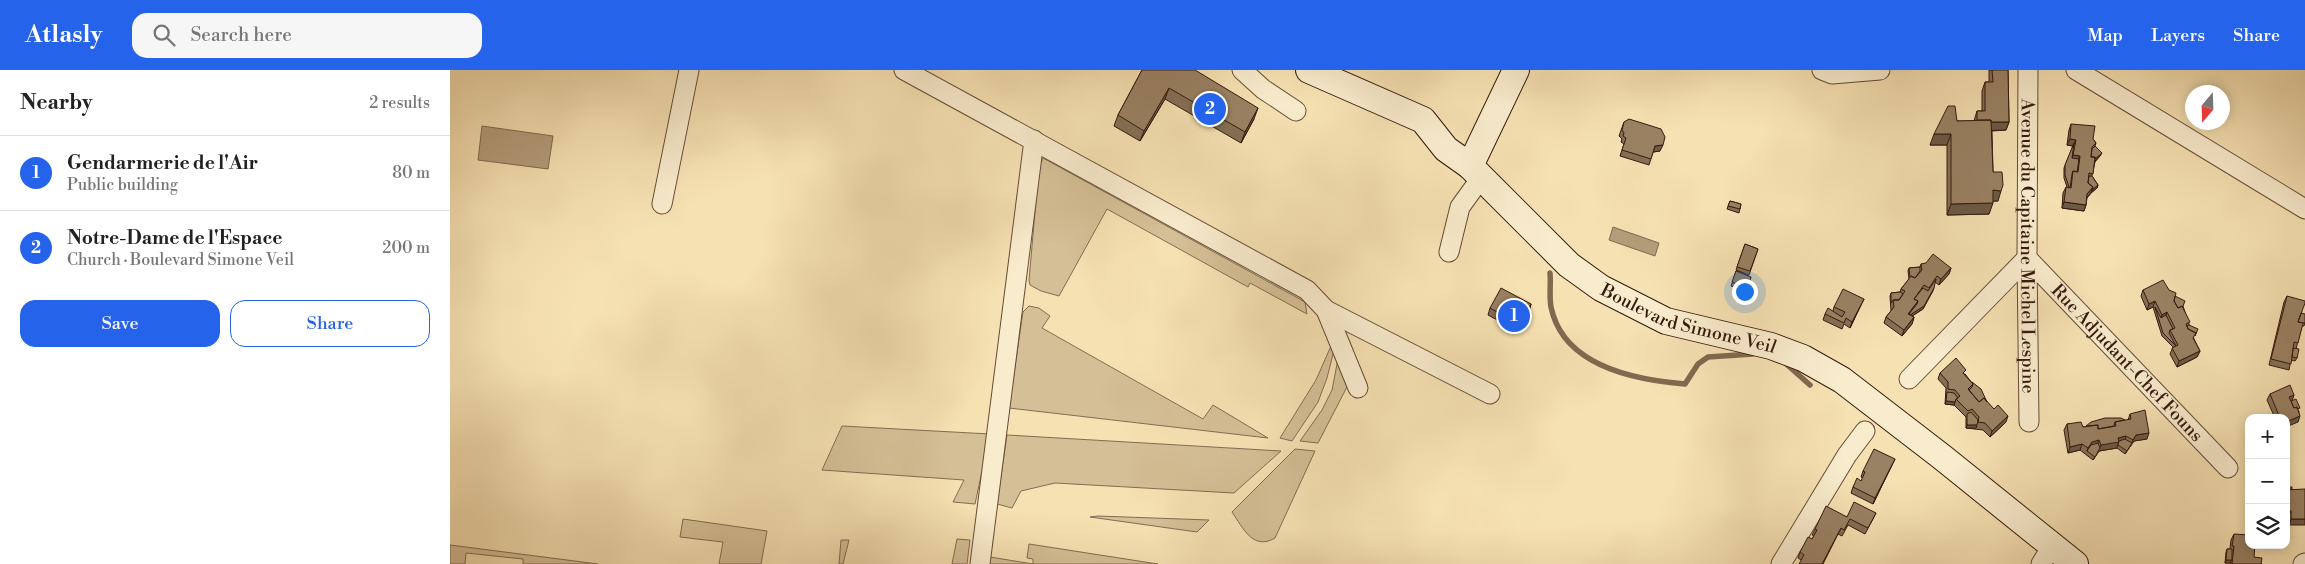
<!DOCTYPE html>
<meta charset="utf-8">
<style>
body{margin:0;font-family:"Libre Bodoni",serif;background:#f6f6f6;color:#222}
.controls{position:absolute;right:15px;bottom:15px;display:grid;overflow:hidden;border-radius:10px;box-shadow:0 2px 12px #0003}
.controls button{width:45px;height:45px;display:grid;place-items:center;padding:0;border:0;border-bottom:1px solid #e0e0e0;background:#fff;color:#222;font:25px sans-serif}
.compass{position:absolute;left:1735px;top:15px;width:45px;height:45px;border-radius:50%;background:#fff;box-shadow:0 2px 12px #0003;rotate:199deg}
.you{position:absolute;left:1294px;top:221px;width:18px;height:18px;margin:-12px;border:4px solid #fff;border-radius:50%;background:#1a73e8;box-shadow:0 0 0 8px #1a73e833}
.badge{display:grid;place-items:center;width:32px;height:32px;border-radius:50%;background:#2563eb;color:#fff;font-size:16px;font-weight:700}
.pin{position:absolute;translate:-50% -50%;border:2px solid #fff;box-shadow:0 1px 5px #0006}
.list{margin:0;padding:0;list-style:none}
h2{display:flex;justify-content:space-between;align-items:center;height:65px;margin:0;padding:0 20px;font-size:21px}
h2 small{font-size:16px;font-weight:400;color:#767676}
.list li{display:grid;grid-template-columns:32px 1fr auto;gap:15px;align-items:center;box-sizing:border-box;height:75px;padding:0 20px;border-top:1px solid #e0e0e0}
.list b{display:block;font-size:19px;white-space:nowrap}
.list p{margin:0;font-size:16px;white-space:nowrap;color:#767676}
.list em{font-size:16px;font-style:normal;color:#767676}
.actions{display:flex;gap:10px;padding:15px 20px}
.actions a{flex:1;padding:11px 0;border:1px solid #2563eb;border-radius:15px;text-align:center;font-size:18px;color:#2563eb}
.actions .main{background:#2563eb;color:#fff}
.icon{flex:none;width:28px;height:28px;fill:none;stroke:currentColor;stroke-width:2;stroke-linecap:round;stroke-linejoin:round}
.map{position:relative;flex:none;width:1855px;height:494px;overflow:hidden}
header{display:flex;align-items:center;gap:30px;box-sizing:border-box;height:70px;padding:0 25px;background:#2563eb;color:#fff}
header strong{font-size:24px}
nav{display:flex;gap:28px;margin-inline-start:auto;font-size:18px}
.search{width:350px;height:45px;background:#f6f6f6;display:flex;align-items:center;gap:12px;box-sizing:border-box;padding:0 18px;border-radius:15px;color:#767676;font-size:19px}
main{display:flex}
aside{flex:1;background:#fff}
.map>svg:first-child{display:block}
.green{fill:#d5bf96;stroke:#846c52}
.water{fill:#b49d7a;stroke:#81684f}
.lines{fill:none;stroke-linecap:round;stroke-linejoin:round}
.stream{stroke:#81684f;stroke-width:5.5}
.street-casing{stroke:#644b37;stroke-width:21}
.secondary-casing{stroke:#34190e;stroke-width:28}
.street{stroke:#f9eccd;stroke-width:19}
.secondary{stroke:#f9eccd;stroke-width:26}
.wall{fill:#846f55;stroke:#34190e}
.shaded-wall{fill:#6b5a45;stroke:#34190e}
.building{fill:#998163;stroke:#34190e}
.labels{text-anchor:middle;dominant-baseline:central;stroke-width:4;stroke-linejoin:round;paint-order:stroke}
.street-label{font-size:18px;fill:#34190e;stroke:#f9eccd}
</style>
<header>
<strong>Atlasly</strong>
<div class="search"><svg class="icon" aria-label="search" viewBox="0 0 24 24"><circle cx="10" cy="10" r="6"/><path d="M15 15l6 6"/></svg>Search here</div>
<nav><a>Map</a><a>Layers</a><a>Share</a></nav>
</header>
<main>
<aside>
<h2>Nearby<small>2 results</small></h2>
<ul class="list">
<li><span class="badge">1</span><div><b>Gendarmerie de l'Air</b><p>Public building</p></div><em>80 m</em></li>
<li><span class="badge">2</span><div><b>Notre-Dame de l'Espace</b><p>Church · Boulevard Simone Veil</p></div><em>200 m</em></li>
</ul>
<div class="actions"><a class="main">Save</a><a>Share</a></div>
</aside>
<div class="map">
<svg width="1855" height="494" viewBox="0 0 1855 494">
<rect width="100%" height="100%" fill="#f6e1b2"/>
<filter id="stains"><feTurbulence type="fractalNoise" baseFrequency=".004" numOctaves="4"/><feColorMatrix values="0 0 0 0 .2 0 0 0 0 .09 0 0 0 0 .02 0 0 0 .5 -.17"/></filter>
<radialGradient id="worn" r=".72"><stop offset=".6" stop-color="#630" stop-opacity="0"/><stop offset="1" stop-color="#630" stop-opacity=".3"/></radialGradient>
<path class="green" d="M593,88l262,144 2,12 -57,-31 -2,4 -141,-78 -48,87 -18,-5 -11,-6 -1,-5 10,-113z
M579,236l10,2 11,8 -8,12 161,91 10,-14 55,33 -259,-30 14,-96z
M881,276l3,4 -7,28 -9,24 -26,39 -12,-3 36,-58z
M888,289l9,28 -29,56 -18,-2 22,-31 10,-20z
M392,356l148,8 -15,70 -22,-2 11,-22 -142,-10z
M557,365l274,16 -47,42 -179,-10 -34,8 -9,17 -15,-4z
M845,379l20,2 -40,87c-22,13 -32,-10 -43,-26z
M648,446l111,4 -12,12 -107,-15z
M233,449l84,12 -6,33h-42l4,-22 -43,-5z
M507,469l13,1 -3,24h-15z
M391,470h8l-6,24h-4z
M579,474l129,20h-169l1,-7 43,7v-5l-6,-1z
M0,475l148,19h-75v-5l-57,-6 -1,11h-15z"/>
<path class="water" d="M32,56l71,10 -5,33 -70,-9z
M1163,157l46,16 -4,13 -46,-16z"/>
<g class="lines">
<path class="stream" d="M1100,203c1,11 -1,23 1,34 12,59 84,73 134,77l13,-20 10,-7 45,-3
M1334,292l26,23"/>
<g class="street-casing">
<g id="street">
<path d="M454,0l403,220 19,20 164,84"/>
<path d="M792,0l21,19 33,22"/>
<path d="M1372,0l10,4 48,-4"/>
<path id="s1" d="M1578,0l-1,188 2,164"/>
<path d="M1626,0l229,139"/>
<path d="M212,134l27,-134"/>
<path d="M999,182l11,-45 21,-29"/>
<path d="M876,240l32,78"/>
<path id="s2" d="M1459,309l118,-121 201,210"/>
<path d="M530,494l54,-424"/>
<path d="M1331,494l66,-109 18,-24"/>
<path d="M1591,494l11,-18"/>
<path d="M1853,494l2,-1"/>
</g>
</g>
<g class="secondary-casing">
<g id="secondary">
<path id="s3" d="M859,0l114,50 23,29 24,17 99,99 32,23 65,33 105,25 32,12 39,22 100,77 133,107"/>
<path d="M1020,96l46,-96"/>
</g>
</g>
<use href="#street" class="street"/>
<use href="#secondary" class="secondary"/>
</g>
<path class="wall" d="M692,0l112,49 -13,24 -76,-44 -25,42 -26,-15 4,-11z
M1539,0h19l1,52 -3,8 -14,1 1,41 5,29h-5l-4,13 -42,1v-70h-17l27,-24h17l3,-10h5v-20l3,-9h4z
M1174,52l36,29 -7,1 -4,13 -29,-9 4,-12 -3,-2 1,-3 -3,-3z
M1621,54l22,15 3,4 -1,3 5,10 -5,6 -3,14 6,9 -1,3 -6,5 -4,5 -1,7 -2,6 -22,-3 1,-15 3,-6h1l-3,-9v-10l9,-22 -6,-1 2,-15z
M1280,131l11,3 -2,9 -12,-4z
M1295,174l13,5 -9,26 -13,-5z
M1471,194l30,4 -2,6 -10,11 -4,-3 -2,9 -10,18 -11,7 2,1 -2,7 -10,12 -18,-13 2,-6 5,-6 -1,-15 1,-3 9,-1 1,-3 8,-10 -1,-8 1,-3 11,-1z
M1286,201l15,6 -5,14 -15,-5z
M1693,220h26l5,9 9,7 11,33 6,12 -3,6 -20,10 -7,-13 3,-7 -11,-11 -9,-29 -6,3 -6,-14z
M1837,226l14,17 4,9 -1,4h-2l-6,23 1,9 -2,3 -4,-1 -2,10 -20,-5 15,-63z
M1081,234l-2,7 -11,20 -30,-16 2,-7z
M1411,235l-11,23 -6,-4 -2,5 -19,-9 2,-6 8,-3 1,-4z
M1490,303l25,1 22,28 19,20 -16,15 -7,-7 -17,-2v-11l-12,-12 -9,-1 1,-16 -8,-9z
M1820,324l24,1 -3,6 8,10 -1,11 -12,-4h-11l-8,-18z
M1680,344l17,25 -13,2 -9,13 -8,-6 -18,3 -6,9 -13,-10 -12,3 -4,-23 3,-6 16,3 45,-7z
M1442,395l-19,39 -22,-11 2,-6 8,-6 2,-3 -2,-1 2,-6z
M1426,443l-3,6 -8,15 -17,-9 -6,11 -4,-2 -37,26 -3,-2 2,-6 12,-13 2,-3 -2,-1 3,-6 32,-12z
M1784,464l20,23 8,7h-32l1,-1h-6l1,-11 1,-3h3l1,-9z"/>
<path class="shaded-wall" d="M719,18l-4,11 -25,42 4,-10z
M808,38l-4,11 -13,24 4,-11z
M1527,52h32l-3,8 -32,1z
M1484,64h17l-4,11h-17z
M1620,69l6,1 -3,6 -6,-1z
M1213,75l-3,6 -7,1 2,-6z
M1652,83l-2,3 -7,7h-4z
M1623,85l7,1 -3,6 -6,-1z
M1648,115l-1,3 -6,5 1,-3z
M1643,117l-2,6 -6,7 2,-6z
M1543,120l8,1 -3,10h-9z
M1614,132l22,3 -2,6 -22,-3z
M1543,133l-4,11 -42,1 4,-11z
M1501,198l-2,6 -10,11 2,-6z
M1484,218l-11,21 -17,11 2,-6 10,-13z
M1414,229l-3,6 -11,23 2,-6z
M1705,231l-2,6 -6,3 2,-6z
M1081,234l-2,7 -11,20 2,-6z
M1717,242l-2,6 -6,3 3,-6z
M1464,247l-2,7 -10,12 2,-6z
M1750,281l-3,6 -20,10 2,-6z
M1844,325l-2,6 -5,2 2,-6z
M1496,331l9,1 -1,3 -9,-1z
M1558,346l-2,6 -16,15 2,-6z
M1850,346l-2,6 -12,5v-5z
M1517,355h10l-1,3h-10z
M1699,363l-2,6 -13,2 -9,13 11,-19z
M1676,366l-2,6 -6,2 -1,4 -18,3 -6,9 8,-15 17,-7z
M1649,370l-2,6 -10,5 1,-3 4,-6z
M1632,374l-2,6 -12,3 2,-6z
M1445,389l-3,6 -19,39 2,-6z
M1836,441h5l-2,6 -2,-3 -1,1z
M1841,449h14v6h-16l-1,2h-2l1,-3h2z
M1391,458l-18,36h-1z
M1776,490h5v3h-6z"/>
<path class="building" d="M692,0h53l63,38 -13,24 -76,-44 -25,43 -26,-16z
M1542,0h16l1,52h-18v-2h-14v-9h8v-29h8z
M1498,36h7l2,15 34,-1 2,52h9l1,13 -2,6 -8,-1v13l-42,1v-70h-17z
M1179,49l32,10 4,8 -2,8 -8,1 -4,13 -29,-9 4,-12 -3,-2 1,-3 -2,-3 2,-8z
M1621,54l24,2 -2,13 3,4 -4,4 -1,10h4l-2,17 -4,-1 -1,10 5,4 -6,7 -1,11 -22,-3 2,-15 5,1 2,-17 5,1 2,-16 -7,-1 3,-15 -6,-1z
M1624,73l-2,15 7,1 -2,13 -4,-1 -1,3 -2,14 -1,-1 -4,-12v-10z
M1645,76l7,7 -7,6v-2h-4l1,-8z
M1639,106h3l6,9 -6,5 1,-3 -5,-4z
M1280,131l11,3 -1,5 -12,-3z
M1295,174l13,5 -8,22 -13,-4z
M1483,184l18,14 -10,11 -4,-3 -8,12 -5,-3 -10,14 4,2 -10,13 6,3 -10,13 -18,-13 8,-10 -1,-7h6l6,-9 -4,-2 10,-13 4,2 7,-8 -1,-6 5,-1z
M1470,197v4l-5,7 -4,-2 -1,1 -1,-9z
M1286,201l15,6 -3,11 -16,-6z
M1486,209l-2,9 -10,18 -14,9 -1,-1 8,-10 1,-3 -4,-2 9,-11 5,3z
M1713,210l6,10 7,3 -2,8 4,7 4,-2 8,16 -4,2 2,5 8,4 -3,5 7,13 -21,10 -7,-13 6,-3 -8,-15 5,-2 -8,-16 -5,3 -7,-14 -6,3 -6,-14z
M1051,218l30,16 -11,21 -30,-17z
M1393,219l21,10 -12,23 -6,-4 -2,5 -19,-9 3,-6 14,9 3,-5 -11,-5z
M1450,222l3,2 -4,6h-6l-2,3v-10z
M1725,226l10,5 -2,5 -5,2 -4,-7z
M1837,226l18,5v2l-7,19 5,1 -5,20 -4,-1 -3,22 -20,-5z
M1705,237l6,11 5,-3 7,14 -3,1 -1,3 7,13 -13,-13z
M1851,243l4,1v9l-7,-1z
M1739,255l9,4 -3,7 1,-3 -8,-4 -1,-3z
M1843,278l6,1 -2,9 -5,-1z
M1506,288l10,12 -3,3 10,11 -5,5 11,13 5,-4 10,11 4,-4 10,11 -16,15 -7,-8 -7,-1 1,-5 -7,-8 -4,2 -12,-12 4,-3 -5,-6 -7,-1v-7l-8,-9z
M1522,312l9,7 6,13 -3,-4 -5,4 -10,-12 3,-3 1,-3z
M1840,315l4,10 -5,2 5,11 3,-1 3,9 -14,6v-4h-6l-10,-24z
M1497,322l7,1 4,5 -2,1 -1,3 -9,-1z
M1846,329l4,9 -3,1v-2l-3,1 -3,-7z
M1695,340l4,23 -13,2 -3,5 -7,-4 -8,2 1,4 -18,3 -2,-5 -7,2 -4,6 -6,-4 -12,3 -3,-23 14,-2 2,5 15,-2v4l18,-3 -1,-4 16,-3 -1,-5z
M1521,342l7,8 -1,5h-10v-11z
M1655,348h16l4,2 -10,2 -1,4 -16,3v-4l-12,1 5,-4z
M1675,369l7,4 -5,8 -9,-6 1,-4z
M1648,373l2,5 -5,9 -8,-6 4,-6z
M1424,379l21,10 -20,39 -22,-11 4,-9 4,3 4,-9 -2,-1z
M1836,417h6v2l-6,1z
M1855,419v30h-14v-8h-5v-21z
M1404,432l22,11 -8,15 -18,-9 -6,11 -3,-2 -19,36h-23l5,-9 -4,-3 8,-15 4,2 5,-9 -2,-1 11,-23 21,11z
M1837,444h3v10h-3z
M1784,464l15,1v10h6l-1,12 8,1 -1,6h-29l2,-18h-2z
M1777,479h5v11h-6z"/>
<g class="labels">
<g class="street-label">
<text stroke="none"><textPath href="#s1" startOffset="176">Avenue du Capitaine Michel Lespine</textPath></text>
<text stroke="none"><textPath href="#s3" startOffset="464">Boulevard Simone Veil</textPath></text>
<text stroke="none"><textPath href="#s2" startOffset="314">Rue Adjudant-Chef Founs</textPath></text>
</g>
</g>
<rect width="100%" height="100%" filter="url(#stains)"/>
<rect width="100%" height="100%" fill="url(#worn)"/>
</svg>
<div class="controls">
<button>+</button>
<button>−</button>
<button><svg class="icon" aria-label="layers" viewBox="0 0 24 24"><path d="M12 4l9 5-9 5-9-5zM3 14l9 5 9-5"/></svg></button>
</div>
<svg class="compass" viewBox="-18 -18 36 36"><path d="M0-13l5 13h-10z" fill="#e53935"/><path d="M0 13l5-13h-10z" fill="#767676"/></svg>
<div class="you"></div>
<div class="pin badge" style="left:1064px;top:246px">1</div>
<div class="pin badge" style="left:760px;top:39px">2</div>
</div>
</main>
